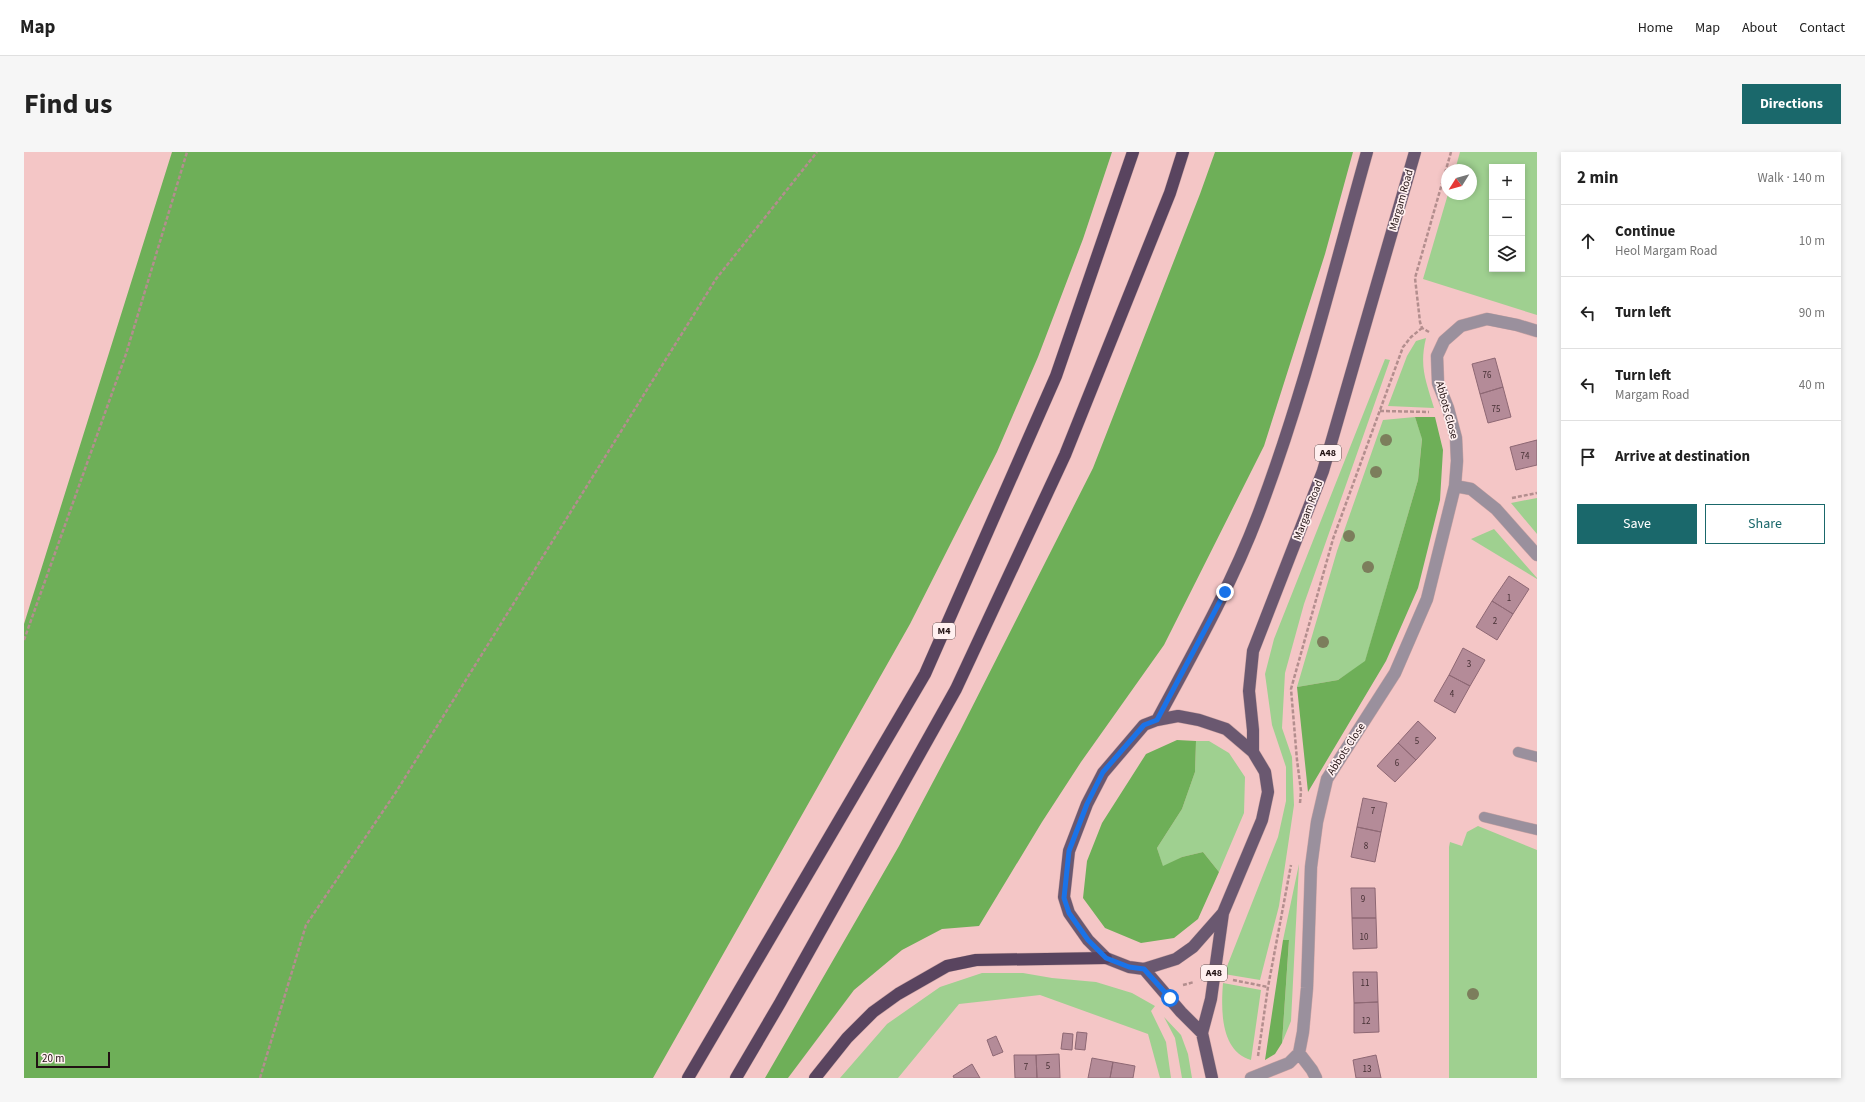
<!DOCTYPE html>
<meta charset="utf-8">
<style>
body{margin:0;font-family:"Source Sans 3",sans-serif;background:#f6f6f6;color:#222}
.controls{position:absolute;right:12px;top:12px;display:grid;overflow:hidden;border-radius:0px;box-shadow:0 2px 6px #0003}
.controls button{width:36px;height:36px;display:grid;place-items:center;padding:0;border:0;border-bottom:1px solid #e0e0e0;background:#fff;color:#222;font:20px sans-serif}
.compass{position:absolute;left:1417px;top:12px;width:36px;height:36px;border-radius:50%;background:#fff;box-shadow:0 2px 6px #0003;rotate:233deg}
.scale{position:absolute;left:12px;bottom:10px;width:74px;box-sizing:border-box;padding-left:4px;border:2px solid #221213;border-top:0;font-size:11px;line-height:14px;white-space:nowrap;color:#221213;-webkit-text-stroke:3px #fff0f0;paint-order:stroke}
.stop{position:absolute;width:12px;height:12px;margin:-9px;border:3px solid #1a73e8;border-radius:50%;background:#fff}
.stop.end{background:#1a73e8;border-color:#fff;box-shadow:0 1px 4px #0008}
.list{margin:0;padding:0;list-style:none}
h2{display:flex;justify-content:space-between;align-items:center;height:52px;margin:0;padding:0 16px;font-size:17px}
h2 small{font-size:13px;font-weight:400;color:#767676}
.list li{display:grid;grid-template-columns:26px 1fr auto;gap:12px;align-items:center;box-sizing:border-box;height:72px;padding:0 16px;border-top:1px solid #e0e0e0}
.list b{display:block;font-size:15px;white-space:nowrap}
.list p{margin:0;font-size:13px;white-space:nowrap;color:#767676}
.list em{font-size:13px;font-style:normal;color:#767676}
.actions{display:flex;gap:8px;padding:12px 16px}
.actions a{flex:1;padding:9px 0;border:1px solid #1a686b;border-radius:0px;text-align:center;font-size:14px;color:#1a686b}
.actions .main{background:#1a686b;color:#fff}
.icon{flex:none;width:22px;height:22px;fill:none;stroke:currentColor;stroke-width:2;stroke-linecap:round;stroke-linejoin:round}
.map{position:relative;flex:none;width:1513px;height:926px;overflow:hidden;border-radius:0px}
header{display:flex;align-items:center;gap:24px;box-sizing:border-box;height:56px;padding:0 20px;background:#fff;border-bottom:1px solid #e0e0e0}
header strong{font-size:19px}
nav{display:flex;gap:22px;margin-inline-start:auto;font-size:14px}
.intro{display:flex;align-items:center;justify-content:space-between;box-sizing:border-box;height:96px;padding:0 24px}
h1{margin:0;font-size:28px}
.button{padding:10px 18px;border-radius:0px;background:#1a686b;color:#fff;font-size:14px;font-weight:700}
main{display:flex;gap:24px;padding:0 24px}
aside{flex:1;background:#fff;border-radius:0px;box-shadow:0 2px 6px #0003}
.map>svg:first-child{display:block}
.green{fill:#9fd090;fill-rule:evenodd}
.forest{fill:#6eaf58}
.building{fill:#b48b98;stroke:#8e6874}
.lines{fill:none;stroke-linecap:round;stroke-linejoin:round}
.lane-casing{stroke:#cea6a6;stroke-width:11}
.street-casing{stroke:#cea6a6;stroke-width:13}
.primary-casing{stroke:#cea6a6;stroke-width:13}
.highway-casing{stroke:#cea6a6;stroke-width:13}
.path{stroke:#b38e8e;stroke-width:2.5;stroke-dasharray:4 2;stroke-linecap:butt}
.lane{stroke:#9a909d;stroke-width:10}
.street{stroke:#9a909d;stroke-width:12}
.primary{stroke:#6a5870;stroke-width:12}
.highway{stroke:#59445f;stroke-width:12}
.tree{fill:#7c7e5c}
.route{stroke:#1a73e8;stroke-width:5}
.labels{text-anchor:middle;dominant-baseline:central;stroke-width:3.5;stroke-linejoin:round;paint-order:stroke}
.number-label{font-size:9px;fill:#463034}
.shield{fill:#fff0f0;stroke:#645555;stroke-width:1}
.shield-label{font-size:10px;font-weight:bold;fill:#221213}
.street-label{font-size:11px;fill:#221213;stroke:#fff0f0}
</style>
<header>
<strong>Map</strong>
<nav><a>Home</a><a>Map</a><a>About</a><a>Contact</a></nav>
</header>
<div class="intro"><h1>Find us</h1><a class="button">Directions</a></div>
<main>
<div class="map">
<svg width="1513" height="926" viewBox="0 0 1513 926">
<rect width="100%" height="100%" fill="#f4c6c6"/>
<path class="green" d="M1436,0h77v163l-114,-36 25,-85h23v-24h-16zM1468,15h30v102h-30z
M1402,186c-7,29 0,43 8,70l-46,-2 19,-50 9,-15z
M1361,207l5,1 -86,244 -19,69 -3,55 10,29 2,48 -15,101 -19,74 -36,-6 54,-137 8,-36v-34l-14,-42 -7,-51 9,-35z
M1391,265l7,21 -4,42 -53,182 -27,18 -41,7 40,-136 46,-131z
M1513,346v36l-26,-31z
M1470,377l43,49v1l-66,-40z
M1172,589h13l20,12 16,24 -1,36 -25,59 -16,-20 -21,5 -19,10 -6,-19 25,-39 13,-37z
M1454,674l59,24v228h-88v-231l1,-5 12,4 5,-14z
M1275,712l-8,157 -9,22 7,-102 -6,-1z
M958,821h41l29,5 44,4 36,11 23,13 -4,5 15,31 5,36h-11l-12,-44 -108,-39 -81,9 -61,74h-58l47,-54 53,-37z
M1199,831l38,7 -10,70c-31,-9 -30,-51 -28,-77z
M1140,865l17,18 7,19 4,24h-10l-7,-40z"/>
<path class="forest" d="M148,0h940l-29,87 -45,118 -41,95 -87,172 -257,454h-629v-454z
M1191,0h138l-28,102 -61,192 -100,199 -83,117 -39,60 -63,104 -37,3 -40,21 -48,40 -66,88h-23l134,-232 61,-115 133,-263 107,-274z
M1391,265h20l8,33 -3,50 -22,88 -32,73 -78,131 -11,-105 41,-7 27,-19 53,-181 4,-41z
M1153,588l19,1 -1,31 -13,37 -25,39 6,18 19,-9 21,-5 16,20 -21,47 -24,19 -33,5 -36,-15 -22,-30 4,-37 15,-38 44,-69z
M1259,788h6l-7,103 -7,11 -10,6z"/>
<path class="building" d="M1471,206l8,29 -23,7 -8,-30z
M1479,235l8,30 -23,6 -8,-29z
M1513,288v25l-21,5 -6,-23z
M1485,424l20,13 -16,25 -21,-13z
M1468,449l21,13 -16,26 -21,-13z
M1439,496l22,12 -15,26 -21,-11z
M1425,523l21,11 -15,27 -21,-12z
M1394,569l18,17 -20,22 -18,-17z
M1374,591l18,17 -21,22 -18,-16z
M1339,646l24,5 -6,29 -24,-5z
M1333,675l24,5 -6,30 -24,-5z
M1327,736h24l1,30h-24z
M1328,766h24l1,30 -24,1z
M1329,820h24l1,30 -24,1z
M1354,850l1,30 -25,1v-30z
M1053,880l10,1 -2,17 -10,-1z
M1039,881l10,1 -1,16 -11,-1z
M972,884l7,16 -10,4 -6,-16z
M1035,902l1,24h-23l-1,-23z
M990,903h22l1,23h-22z
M1352,903l5,23h-25l-3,-18z
M1068,906l21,4 -3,16h-22z
M1089,910l22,4 -2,12h-23z
M948,912l8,14h-26l-1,-2z"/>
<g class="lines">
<g class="lane-casing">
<path id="lane" d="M1494,600l19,5
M1460,665l53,13"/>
</g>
<g class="street-casing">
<path id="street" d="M1431,334l16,3 25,20 41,46
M1275,901l13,17 4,8
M1227,926l38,-15 10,-10 4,-21 4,-44 4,-121 6,-45 10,-43 68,-106 32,-74 28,-113 2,-25 -1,-23 -8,-30 -10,-25 -1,-27 7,-15 17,-15 26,-7 30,6 20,6"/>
</g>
<g class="primary-casing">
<path id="primary" d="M1154,564l21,4 27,9 27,23 12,20 3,20 -6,28 -39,93 -30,34 -17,12 -32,10 -15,-2 -23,-9 -18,-18 -19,-27 -5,-16 5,-46 18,-47 16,-31 41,-48 13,-5z
M1133,568c36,-67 74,-134 101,-205 45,-118 75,-242 109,-363
M1229,600v-22l-4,-39 4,-40 70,-180 92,-319
M1120,817l37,43 21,21
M1188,926l-10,-45 9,-34 12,-86"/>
</g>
<g class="highway-casing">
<path id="highway" d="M664,926l237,-404 131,-298 77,-224
M712,926l44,-75 176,-314 109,-234 105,-262 13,-41
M791,926l32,-40 26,-26 25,-18 49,-28 29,-6 130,-2"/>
</g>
<path class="path" d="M1405,180l-7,-4 -2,-6 -5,-44 36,-126
M1356,259l49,1
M1488,346l25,-5
M0,488l102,-286 61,-202
M1276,651l1,-12 -4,-31 -6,-71 42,-150 70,-192 8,-10 11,-9
M1209,828l35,7
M1159,833l11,-3
M1234,904l10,-69 23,-122
M236,926l46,-153 90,-133 320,-513 101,-127"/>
<use href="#lane" class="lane"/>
<use href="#street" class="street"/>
<use href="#primary" class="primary"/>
<use href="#highway" class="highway"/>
</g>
<g class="tree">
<circle cx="1362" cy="288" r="6"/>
<circle cx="1352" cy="320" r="6"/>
<circle cx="1325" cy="384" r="6"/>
<circle cx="1344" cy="415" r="6"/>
<circle cx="1299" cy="490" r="6"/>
<circle cx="1449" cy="842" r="6"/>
</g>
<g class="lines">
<path class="route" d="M1146,846l-26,-29 -15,-2 -23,-9 -18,-18 -19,-27 -5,-15 5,-47 18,-47 16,-32 41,-47 13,-5 68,-128"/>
</g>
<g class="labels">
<g class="number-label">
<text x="1463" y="223">76</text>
<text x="1472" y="257">75</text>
<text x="1501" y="304">74</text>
<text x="1485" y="446">1</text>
<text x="1471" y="469">2</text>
<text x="1445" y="512">3</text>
<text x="1428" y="542">4</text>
<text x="1393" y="589">5</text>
<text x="1373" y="611">6</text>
<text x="1349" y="659">7</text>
<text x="1342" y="694">8</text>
<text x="1339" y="747">9</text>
<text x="1340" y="785">10</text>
<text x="1341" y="831">11</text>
<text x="1342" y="869">12</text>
<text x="1024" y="914">5</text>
<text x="1002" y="915">7</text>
<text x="1343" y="917">13</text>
</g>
<g class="shield">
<rect x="1291" y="293" width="26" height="16" rx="3"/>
<rect x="909" y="471" width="22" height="16" rx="3"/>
<rect x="1177" y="813" width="26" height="16" rx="3"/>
</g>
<g class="shield-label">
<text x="1304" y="301">A48</text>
<text x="920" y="479">M4</text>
<text x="1190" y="821">A48</text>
</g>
<g class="street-label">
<text transform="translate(1377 48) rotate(-74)">Margam Road</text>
<text transform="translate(1423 258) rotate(75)">Abbots Close</text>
<text transform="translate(1284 358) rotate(-69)">Margam Road</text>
<text transform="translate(1322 597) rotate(-57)">Abbots Close</text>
</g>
</g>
</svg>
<div class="controls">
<button>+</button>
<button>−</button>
<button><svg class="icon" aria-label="layers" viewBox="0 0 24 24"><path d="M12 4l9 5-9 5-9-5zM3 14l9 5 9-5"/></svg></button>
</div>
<svg class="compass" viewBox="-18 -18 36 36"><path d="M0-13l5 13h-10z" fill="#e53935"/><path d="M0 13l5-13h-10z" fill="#767676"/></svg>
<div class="scale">20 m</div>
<div class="stop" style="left:1146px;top:846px"></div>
<div class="stop end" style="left:1201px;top:440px"></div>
</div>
<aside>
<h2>2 min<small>Walk · 140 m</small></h2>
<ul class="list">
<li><svg class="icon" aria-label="ahead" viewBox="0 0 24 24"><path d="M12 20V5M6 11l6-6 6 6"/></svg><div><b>Continue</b><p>Heol Margam Road</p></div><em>10 m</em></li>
<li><svg class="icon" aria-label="left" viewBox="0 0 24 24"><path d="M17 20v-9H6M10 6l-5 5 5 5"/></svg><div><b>Turn left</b></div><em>90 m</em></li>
<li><svg class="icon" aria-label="left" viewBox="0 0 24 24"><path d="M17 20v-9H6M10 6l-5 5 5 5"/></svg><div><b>Turn left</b><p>Margam Road</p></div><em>40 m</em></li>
<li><svg class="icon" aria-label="arrive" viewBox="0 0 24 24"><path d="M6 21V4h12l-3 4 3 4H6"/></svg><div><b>Arrive at destination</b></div></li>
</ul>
<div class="actions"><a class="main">Save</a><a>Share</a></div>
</aside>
</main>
